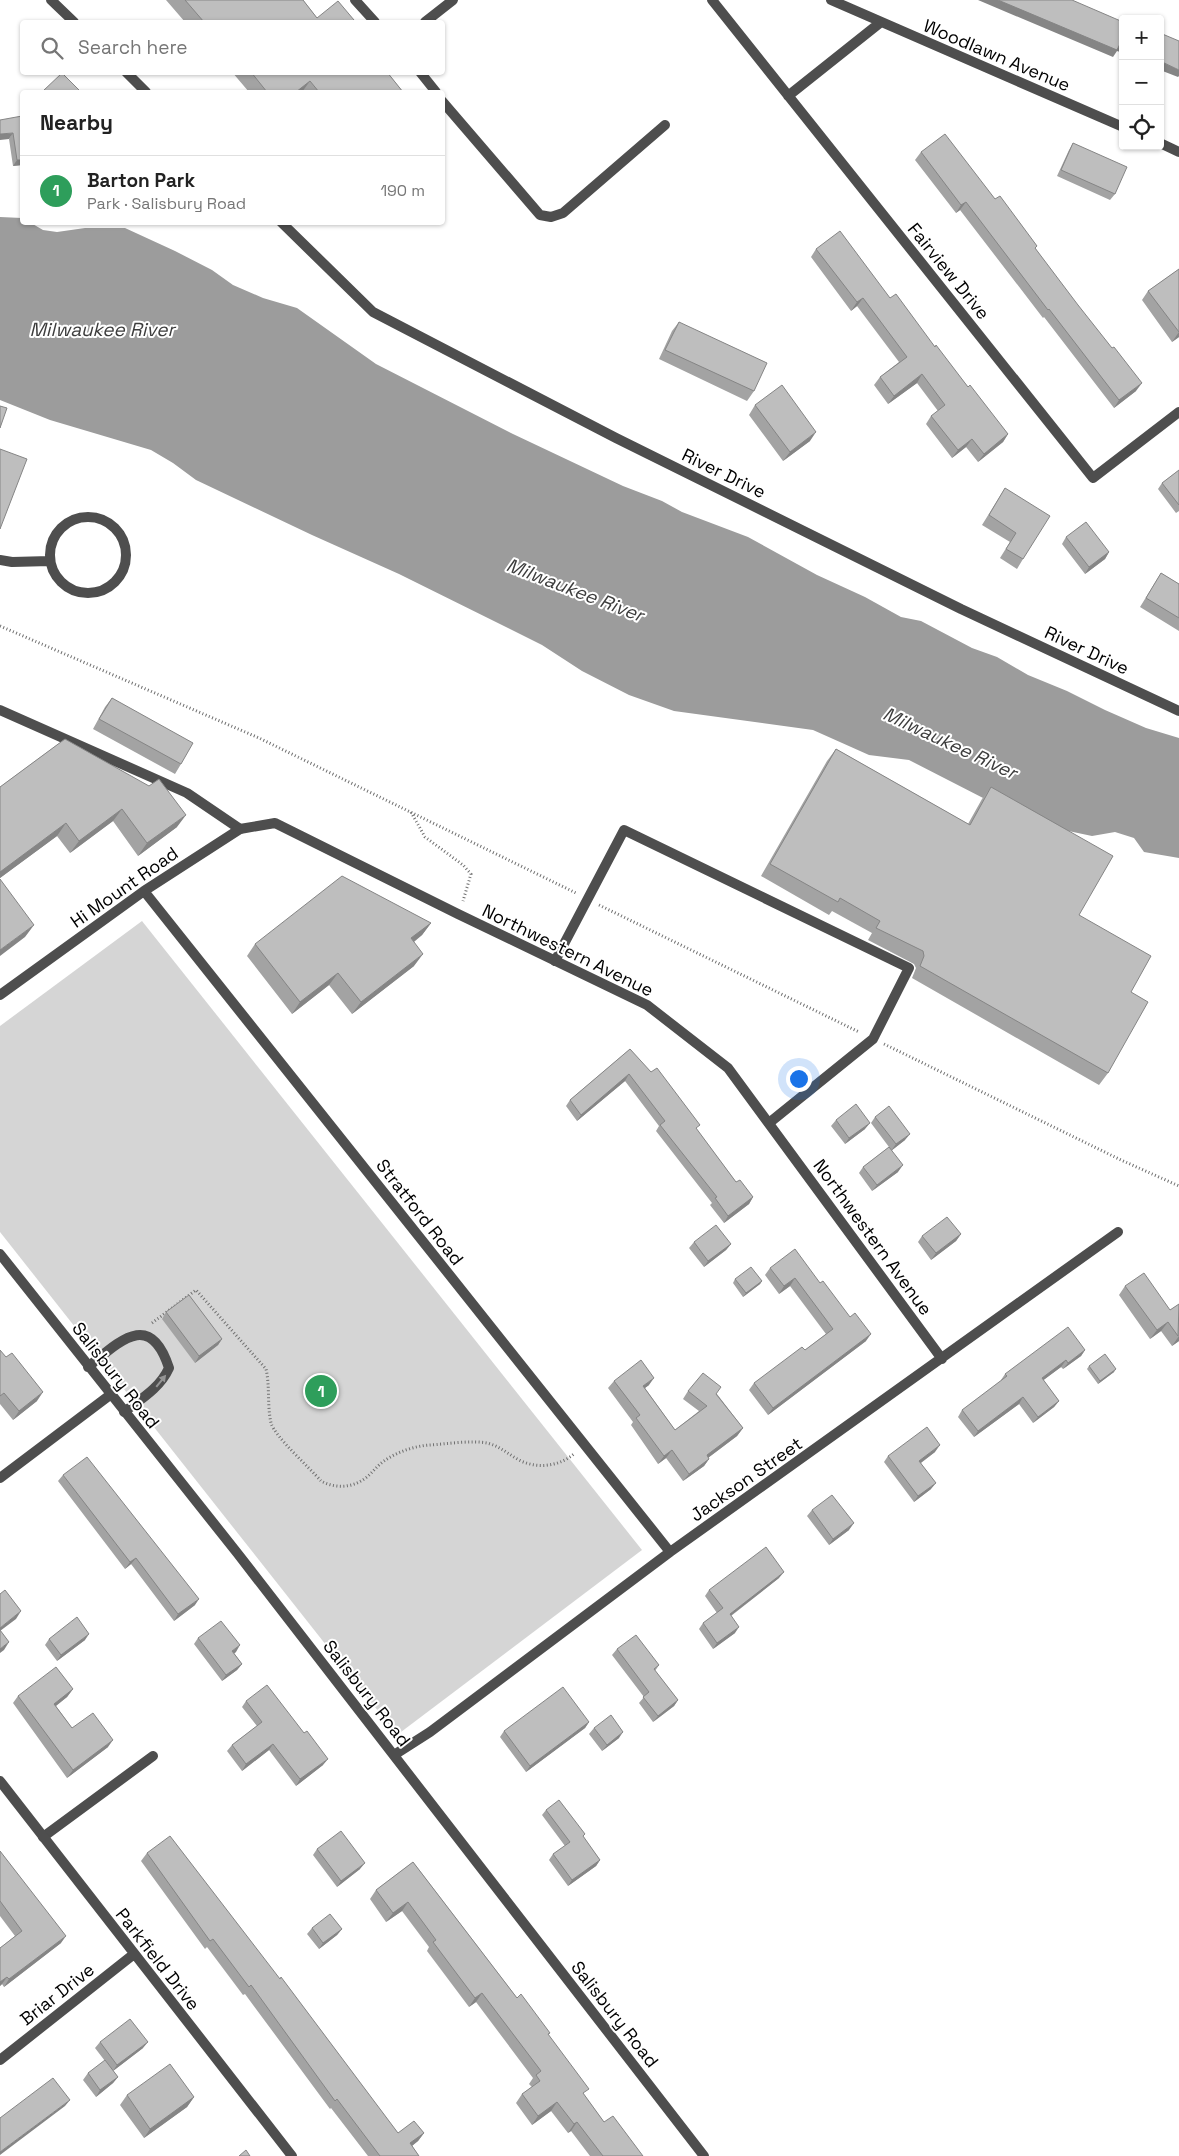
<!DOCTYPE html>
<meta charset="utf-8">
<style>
body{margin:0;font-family:"Space Grotesk",sans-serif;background:#f2f2f2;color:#222}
.controls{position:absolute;right:15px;top:15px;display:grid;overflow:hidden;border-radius:5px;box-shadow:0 1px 4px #0004}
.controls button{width:45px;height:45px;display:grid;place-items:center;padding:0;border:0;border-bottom:1px solid #e0e0e0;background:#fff;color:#222;font:25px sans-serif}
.you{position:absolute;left:798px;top:1078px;width:18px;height:18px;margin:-12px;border:4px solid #fff;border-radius:50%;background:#1a73e8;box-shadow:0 0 0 8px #1a73e833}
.badge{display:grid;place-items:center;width:32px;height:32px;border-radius:50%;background:#0b8043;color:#fff;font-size:16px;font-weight:700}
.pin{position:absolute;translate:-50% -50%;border:2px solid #fff;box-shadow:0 1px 5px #0006}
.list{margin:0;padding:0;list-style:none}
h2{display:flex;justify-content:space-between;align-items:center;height:65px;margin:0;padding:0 20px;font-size:21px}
h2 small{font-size:16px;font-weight:400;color:#767676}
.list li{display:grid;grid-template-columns:32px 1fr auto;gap:15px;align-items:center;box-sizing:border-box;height:70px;padding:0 20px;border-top:1px solid #e0e0e0}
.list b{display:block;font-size:19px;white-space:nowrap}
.list p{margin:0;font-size:16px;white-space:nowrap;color:#767676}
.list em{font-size:16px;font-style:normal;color:#767676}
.icon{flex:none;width:28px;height:28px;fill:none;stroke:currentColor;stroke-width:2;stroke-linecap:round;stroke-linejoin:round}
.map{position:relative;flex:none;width:1179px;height:2156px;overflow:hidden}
.search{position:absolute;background:#fff;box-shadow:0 1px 4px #0004;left:20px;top:20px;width:425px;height:55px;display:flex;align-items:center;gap:12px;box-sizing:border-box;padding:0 18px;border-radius:5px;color:#767676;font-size:19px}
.panel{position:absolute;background:#fff;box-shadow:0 1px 4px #0004;left:20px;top:90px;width:425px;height:135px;border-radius:5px}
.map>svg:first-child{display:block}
.green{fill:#d5d5d5}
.water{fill:#9c9c9c}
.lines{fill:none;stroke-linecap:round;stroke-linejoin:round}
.path{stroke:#707070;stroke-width:3;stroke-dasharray:1 2.5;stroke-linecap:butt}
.lane{stroke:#4e4e4e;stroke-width:10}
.street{stroke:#4e4e4e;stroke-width:10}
.wall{fill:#a3a3a3}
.shaded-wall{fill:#858585}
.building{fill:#bebebe;stroke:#858585}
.oneway{fill:#959595}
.labels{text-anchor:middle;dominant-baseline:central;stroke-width:4;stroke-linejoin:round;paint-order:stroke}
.street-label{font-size:18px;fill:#000;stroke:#fff}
.water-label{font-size:19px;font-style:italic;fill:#3d3d3d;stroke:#fff}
</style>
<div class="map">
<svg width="1179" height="2156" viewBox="0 0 1179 2156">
<rect width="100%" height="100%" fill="#fff"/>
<path class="green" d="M142,921l500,629 -245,185 -397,-503v-206z"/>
<path class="water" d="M0,217l22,1v4l9,1 12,7 14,2 28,-4h40l50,23 37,19 21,15 30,13 34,10 79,56 137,70 110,52 39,15 20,11 66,25 69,38 48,22 36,20 20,4 51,27 25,9 31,18 39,16 38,19 41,18 33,10v120l-35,-6 -10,-14 -19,-6 -23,4 -33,-7 -72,-29 -78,-40 -40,-5 -56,-25 -139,-19 -45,-16 -47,-24 -40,-26 -143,-71 -87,-39 -116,-55 -23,-17 -22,-13 -101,-30 -50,-20z"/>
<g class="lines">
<path class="path" d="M0,626l259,112 317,155
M411,812l14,25 38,28 8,9 -8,27
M599,905l260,127
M884,1044l237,116 58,26
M152,1323l44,-33 70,79c4,17 1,36 5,54 4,14 38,44 50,58 15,8 32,7 46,-4 6,-5 10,-11 17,-16 13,-9 30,-15 46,-16 16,-1 42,-5 57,-2 13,3 22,12 34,18 18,8 38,5 53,-7"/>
<path class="lane" d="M355,0l20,22
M425,22l28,-22
M420,72l16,20
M442,101l98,114 11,2 12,-4 102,-88
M0,710l187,83 53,36
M555,961l69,-131 285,138 -36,71 -104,84
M88,1367c31,-25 62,-58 81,1 -9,20 -28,31 -45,44
M43,1837l110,-81"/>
<path class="street" d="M51,0l23,22
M712,0l381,478 86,-66
M831,0l292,127
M126,72l20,20
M788,96l93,-74
M1160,143l19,9
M281,222l92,90 243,126 345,171 218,102
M50 555a38 38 0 1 1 76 0a38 38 0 1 1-76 0Z
M0,560l12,2 38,-1
M144,891l526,661
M0,995l144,-104 96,-62 35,-6 183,91 189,91 81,63 214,291
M0,1254l238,300 466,602
M0,1478l110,-83
M394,1755l36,-23 240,-180 448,-320
M0,1781l292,375
M0,2060l134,-106"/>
</g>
<path class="wall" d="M166,0h137l14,18 35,4h-167z
M232,72h155l16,20h-154z
M22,116v49l-9,1 -4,-27z
M1073,143l42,51 -5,6 -53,-24 12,-26z
M921,152l74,47 42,47 -2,2 101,143 -22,17 -70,-91 -1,1 -83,-108 -4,3 -41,-53z
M816,249l74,49 45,49 33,40 40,47 -5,8 -25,20 -12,-15 -14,11 -26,-34 5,-8 7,-5 -21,-28 -29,21 -14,-19 6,-8 19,-15 -42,-56 -6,5 -40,-54z
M1179,269v68l-7,5 -30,-42 6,-9z
M679,322l75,69 -7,10 -88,-42 13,-28z
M755,405l55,36 -27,20 -34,-46z
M1179,470v41l-3,2 -18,-24 4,-6z
M1005,488l18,71 -6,10 -17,-11 10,-16 -28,-17z
M1066,537l43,15 -4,7 -20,15 -23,-30z
M1161,573l18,11v47l-39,-24z
M112,698l69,66 -6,10 -82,-45 12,-22z
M65,739l112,88 -39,29 -25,-35 -43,32 -13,-17 -57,42v-91z
M836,749l132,75 14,-25 9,-12 140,205 -23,81 -9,12 -187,-107 4,-10 -2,-4 -46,-24 4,-7 -40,-22 -3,4 -68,-39 66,-115z
M431,923l-9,12 -8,7v24l-62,48 -23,-29 -37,29 -45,-58 8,-12z
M630,1049l67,81 39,52 17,15 -4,7 -25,19 -14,-18 2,-2 -56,-72 3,-5 -34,-45 -48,40 -11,-15 4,-6z
M875,1117l30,23 -13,10 6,22 -26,19 -13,-18 4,-6 26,-20 -18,-24z
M836,1120l29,9 -20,15 -14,-18z
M961,1234l-5,7 -25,19 -13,-18 4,-6z
M694,1242l37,2 -5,6 -22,17 -15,-19z
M770,1268l50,15 46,58 -98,74 -19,-25 5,-7 51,-33 21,-16 -36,-48 -11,8 -14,-19z
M735,1279l27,2 -2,3 -17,13 -10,-14z
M1125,1286l45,24 9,-6v37l-7,5 -11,-15 -11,8 -31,-44z
M166,1312l56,27 -4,6 -23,18 -33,-44z
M0,1350l37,51 -24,19 -13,-16z
M1085,1350l-4,6 -18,13 -2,-2 -18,13 16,21 -5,6 -21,16 -14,-19 -45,33 -16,-20 4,-7 39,-29v-1l4,-6z
M1089,1366l25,6 -16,12 -11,-15z
M614,1381l35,4 -4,3 30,42 24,-19 -16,-12 5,-8 29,3 26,34 -6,8 -29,22 1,1 -5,7 -21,15 -17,-23 -8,6 -27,-39 2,-3 -25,-34z
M935,1452l-14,11 10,26 -17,13 -30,-40 4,-6z
M63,1475l132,130 -21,16 -43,-57 -6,5 -67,-88z
M812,1510l37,20 -20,15 -22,-29z
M779,1578l-48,38 4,17 -22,16 -14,-20 4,-6 14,-10 -12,-17 4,-6z
M198,1638l38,14 -2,1 8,11 -5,6 -15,11 -28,-37z
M49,1639l36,1 -28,21 -12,-16z
M617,1649l42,16 -4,6 23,29 -4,6 -21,16 -14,-19 5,-6 -32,-42z
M73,1689l-6,8 -11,9 16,22 36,19 -41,31 -54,-75 5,-7z
M246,1701l77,64 -27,21 -27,-36 -27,21 -15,-20 5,-6 25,-19 -15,-19z
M589,1722l-4,6 -59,44 -26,-35 4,-6z
M594,1728l25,10 -17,13 -13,-17z
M546,1810l37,27 17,23 -4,6 -28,20 -19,-26 4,-6 12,-8 -23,-31z
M317,1849l43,20 -23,18 -24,-32z
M0,1851l61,92 -57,44 -2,-3 -2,2v-38l15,-12 -15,-20z
M147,1853l251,280h26l-6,8 -6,5 7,10h-51l-37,-48 -1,1 -85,-115 -2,1 -36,-48 -2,2 -64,-88z
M413,1862l104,136 33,35 -2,2 36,60 20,27 39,34h-53l-19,-25 -3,2 -17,-22 -19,14 -16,-22 6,-9 10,-7 -3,-3 4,-6 -57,-76 -7,5 -42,-56 2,-4 -27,-36 -16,11 -16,-23 6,-9z
M312,1928l30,1 -5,6 -18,14 -12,-15z
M100,2042l43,6 -30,23 5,6 -5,6 -17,14 -13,-17 5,-7 17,-12 -10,-13z
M127,2095l67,2 -7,10 -43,31 -24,-33z"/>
<path class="shaded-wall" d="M978,0h20l122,44 3,1v8l-6,-2 -4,6z
M1160,61l19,9v6l-1,1 -18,-7z
M310,81l-8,11h-6z
M13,133l-4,6 -9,1v-6z
M17,160h5v5l-9,1z
M966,202l-6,8 -4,3 5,-8z
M863,298l-6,8 -6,5 6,-9z
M1179,332v5l-7,5z
M922,374l-5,9 -29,21 6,-8z
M1142,383l-6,8 -22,17 5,-8z
M816,432l-6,9 -27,20 7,-9z
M1008,434l-5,8 -25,20 6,-8z
M972,439l-6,8 -14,11 6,-8z
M1109,552l-4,7 -20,15 4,-7z
M122,809l-9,12 -43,32 9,-12z
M186,815l-9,12 -39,29 9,-13z
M66,823l-9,13 -57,42v-6z
M431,923l-9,12 -20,16 9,-13z
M34,925l-9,12 -25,19v-6z
M423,954l-9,12 -62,48 9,-12z
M338,973l-9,12 -37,29 8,-12z
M629,1074l-4,7 -48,40 4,-6z
M870,1123l-5,6 -20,15 4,-6z
M910,1134l-5,6 -14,11 5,-7z
M903,1165l-5,7 -26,19 5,-6z
M753,1197l-4,7 -25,19 4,-7z
M961,1234l-5,7 -25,19 5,-7z
M731,1244l-5,6 -22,17 4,-6z
M795,1278l-5,8 -11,8 5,-8z
M762,1281l-2,3 -17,13 3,-4z
M1168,1322l-7,9 -11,8 7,-9z
M871,1334l-5,7 -98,74 5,-7z
M1179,1336v5l-7,5z
M222,1339l-4,6 -23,18 4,-7z
M1085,1350l-4,6 -18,13 5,-6z
M1066,1360l-5,7 -24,18 5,-7z
M1116,1369l-2,3 -16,12 2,-3z
M654,1378l-5,7 -11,8 5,-7z
M43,1392l-6,9 -24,19 6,-9z
M1023,1397l-4,7 -45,33 4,-6z
M1059,1401l-5,6 -21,16 5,-6z
M743,1428l-6,8 -36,27 6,-8z
M940,1445l-5,7 -20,15 4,-6z
M672,1450l-6,8 -8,6 6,-8z
M709,1459l-5,7 -21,15 6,-7z
M936,1483l-5,6 -17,13 4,-6z
M854,1523l-5,7 -20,15 4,-6z
M136,1558l-5,6 -6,5 5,-7z
M784,1572l-5,6 -54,42 5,-6z
M199,1599l-4,6 -21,16 4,-7z
M21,1611l-5,8 -16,12v-3z
M739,1627l-4,6 -22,16 4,-6z
M89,1634l-4,6 -28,21 4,-6z
M9,1642l-5,8 -4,3v-4z
M240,1645l-4,7 -8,6 4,-7z
M242,1664l-5,6 -15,11 4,-6z
M73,1689l-6,8 -19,15 6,-8z
M678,1700l-4,6 -21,16 5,-6z
M589,1722l-4,6 -59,44 4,-6z
M623,1732l-4,6 -17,13 5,-6z
M113,1740l-5,7 -41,31 6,-8z
M273,1744l-4,6 -27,21 4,-7z
M328,1759l-5,6 -27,21 4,-7z
M600,1860l-4,6 -28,20 4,-6z
M365,1863l-5,6 -23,18 4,-6z
M408,1902l-6,9 -16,11 7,-9z
M342,1929l-5,6 -18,14 4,-6z
M66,1936l-5,7 -57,44 5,-8z
M7,1977l-5,7 -2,2v-4z
M482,1993l-6,9 -7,5 6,-9z
M148,2042l-5,6 -30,23 4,-6z
M118,2077l-5,6 -17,14 4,-7z
M194,2097l-7,10 -43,31 6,-9z
M70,2100l-5,6 -65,49v-3z
M557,2102l-6,9 -19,14 6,-9z
M577,2122l-6,9 -3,2 6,-9z
M424,2133l-6,8 -14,11 6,-9z"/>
<path class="building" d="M185,0h118l14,18 21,-17 16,19 -3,2h-147z
M998,0h74l51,22v23l-3,-1 -3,6z
M1160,33l19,8v29l-19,-9z
M251,72h136l16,20h-84l-9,-11 -14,11h-29z
M62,73l19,19h-37l-1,-1z
M22,116v44h-5l-4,-27 -13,1v-14z
M945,134l50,65 5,-3 37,50 -2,2 43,57 34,43 2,-1 28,36 -23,17 -70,-91 -1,1 -82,-108 -5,3 -40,-53z
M1073,143l54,24 -12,27 -54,-24z
M840,231l50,67 6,-4 39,53 1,-2 32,42 2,-2 38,49 -24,20 -12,-15 -14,11 -27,-34 14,-11 -23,-31 -28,22 -14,-19 27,-20 -44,-59 -6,4 -41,-53z
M1179,269v63l-31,-41z
M679,322l88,41 -13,28 -89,-41z
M782,385l34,47 -26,20 -35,-47z
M0,406l7,2 -7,20z
M0,449l27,10 -27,70z
M1179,470v35l-17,-22z
M1005,488l45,28 -27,43 -17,-10 10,-16 -27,-18z
M1086,522l23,30 -20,15 -23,-30z
M1161,573l18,11v34l-33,-20z
M112,698l81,45 -12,21 -82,-45z
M65,739l84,47 10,-7 27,36 -39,28 -25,-34 -43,32 -13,-18 -66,49v-85z
M836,749l134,76 21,-38 122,69 -34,59 72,41 -20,36 17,10 -40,71 -188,-107 4,-10 -1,-5 -47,-23 4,-7 -40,-23 -2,4 -68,-38z
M342,876l89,47 -20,15 12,16 -62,48 -23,-29 -38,29 -45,-58z
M0,879l34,46 -34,25z
M630,1049l21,23 6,-4 43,57 -4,3 40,54 4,-2 13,17 -25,19 -13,-18 2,-1 -57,-72 5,-4 -36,-47 -48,41 -11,-15z
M856,1104l14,19 -21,15 -13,-18z
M889,1106l21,28 -14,10 -21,-27z
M889,1147l14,18 -26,20 -14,-18z
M947,1217l14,17 -25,19 -14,-17z
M716,1225l15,19 -23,17 -14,-19z
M795,1249l25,34 3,-2 27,36 5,-4 16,21 -98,74 -19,-25 48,-36 3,3 28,-21 -38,-51 -11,8 -14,-18z
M751,1267l11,14 -16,12 -11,-14z
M1144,1273l26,37 9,-6 -1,32 -10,-14 -11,8 -32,-44z
M189,1295l33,44 -23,17 -33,-44z
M1068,1327l17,23 -17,13 -2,-3 -24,18 17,23 -21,16 -15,-20 -45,34 -16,-21 45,-34 -2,-2z
M0,1350l6,7 6,-4 31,39 -24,19 -15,-18 -4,3z
M1105,1354l11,15 -16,12 -11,-15z
M641,1360l13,18 -11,8 32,44 32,-24 -19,-15 15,-18 18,14 -5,7 27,34 -36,27 2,4 -20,15 -17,-24 -8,6 -28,-38 4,-3 -26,-34z
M927,1427l13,18 -21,16 17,22 -18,13 -30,-40z
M87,1457l112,142 -21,15 -42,-56 -6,4 -67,-87z
M832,1495l22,28 -21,16 -21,-29z
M766,1547l18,25 -54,42 9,13 -22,16 -14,-20 20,-15 -14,-18z
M5,1590l16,21 -21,17v-34z
M77,1617l12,17 -28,21 -12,-16z
M221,1621l19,24 -8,6 10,13 -16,11 -28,-37z
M0,1630l9,12 -9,7z
M636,1635l23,30 -5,4 24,31 -20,16 -15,-19 6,-5 -32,-43z
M56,1667l17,22 -19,15 18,24 21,-15 20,27 -40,30 -55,-74z
M267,1685l37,48 3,-2 21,28 -28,20 -27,-35 -27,20 -14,-19 30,-23 -16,-21z
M563,1687l26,35 -59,44 -26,-35z
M611,1715l12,17 -16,13 -13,-17z
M559,1800l26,34 -2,2 17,24 -28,20 -19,-26 17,-12 -24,-32z
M341,1831l24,32 -24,18 -24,-32z
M170,1836l110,143 1,-2 117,156 16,-12 10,12 -14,10 9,13h-39l-43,-57 -2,2 -84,-116 -2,2 -36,-48 -3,2 -63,-88z
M0,1851l66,85 -57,43 -2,-2 -7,5v-34l22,-17 -22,-30z
M413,1862l104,136 4,-4 29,39 -2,1 41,55 -6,4 21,29 9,-6 30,40h-40l-26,-34 -3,2 -17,-22 -19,14 -16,-22 18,-13 -4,-6 5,-4 -59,-78 -7,5 -42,-56 3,-2 -28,-38 -15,11 -17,-23z
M330,1914l12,15 -19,14 -11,-15z
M130,2019l18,23 -31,23 -17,-23z
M105,2060l13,17 -18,13 -12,-17z
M170,2064l24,33 -44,32 -23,-34z
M53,2078l17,22 -70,52v-34z
M246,2150l4,6h-11z"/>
<defs><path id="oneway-solid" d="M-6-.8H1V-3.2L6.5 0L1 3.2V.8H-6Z" transform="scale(1.25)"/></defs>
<use class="oneway" href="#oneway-solid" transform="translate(161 1381) rotate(-51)"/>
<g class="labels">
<g class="street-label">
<text transform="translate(997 55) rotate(23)">Woodlawn Avenue</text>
<text transform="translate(949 271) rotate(51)">Fairview Drive</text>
<text transform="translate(724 473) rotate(26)">River Drive</text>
<text transform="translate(1087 650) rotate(25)">River Drive</text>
<text transform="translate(124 887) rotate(-35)">Hi Mount Road</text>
<text transform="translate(568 950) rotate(26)">Northwestern Avenue</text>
<text transform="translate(420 1212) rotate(52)">Stratford Road</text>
<text transform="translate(873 1237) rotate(54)">Northwestern Avenue</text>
<text transform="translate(116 1375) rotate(52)">Salisbury Road</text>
<text transform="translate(746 1479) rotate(-35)">Jackson Street</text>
<text transform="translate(367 1693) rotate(52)">Salisbury Road</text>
<text transform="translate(158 1959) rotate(52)">Parkfield Drive</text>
<text transform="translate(57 1994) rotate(-38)">Briar Drive</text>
<text transform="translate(615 2014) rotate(52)">Salisbury Road</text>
</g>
<g class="water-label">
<text x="102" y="329">Milwaukee River</text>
<text transform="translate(575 590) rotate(21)">Milwaukee River</text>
<text transform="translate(950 743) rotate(25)">Milwaukee River</text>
</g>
</g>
</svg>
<div class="controls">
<button>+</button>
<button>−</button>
<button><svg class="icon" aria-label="locate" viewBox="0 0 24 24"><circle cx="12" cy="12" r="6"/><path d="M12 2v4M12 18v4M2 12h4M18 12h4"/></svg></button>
</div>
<div class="you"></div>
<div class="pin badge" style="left:321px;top:1391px;background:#2e9e5b">1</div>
<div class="search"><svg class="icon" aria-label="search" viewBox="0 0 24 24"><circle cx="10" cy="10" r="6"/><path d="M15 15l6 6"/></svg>Search here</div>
<section class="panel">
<h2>Nearby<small></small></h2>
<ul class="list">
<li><span class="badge" style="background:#2e9e5b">1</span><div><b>Barton Park</b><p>Park · Salisbury Road</p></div><em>190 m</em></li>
</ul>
</section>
</div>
